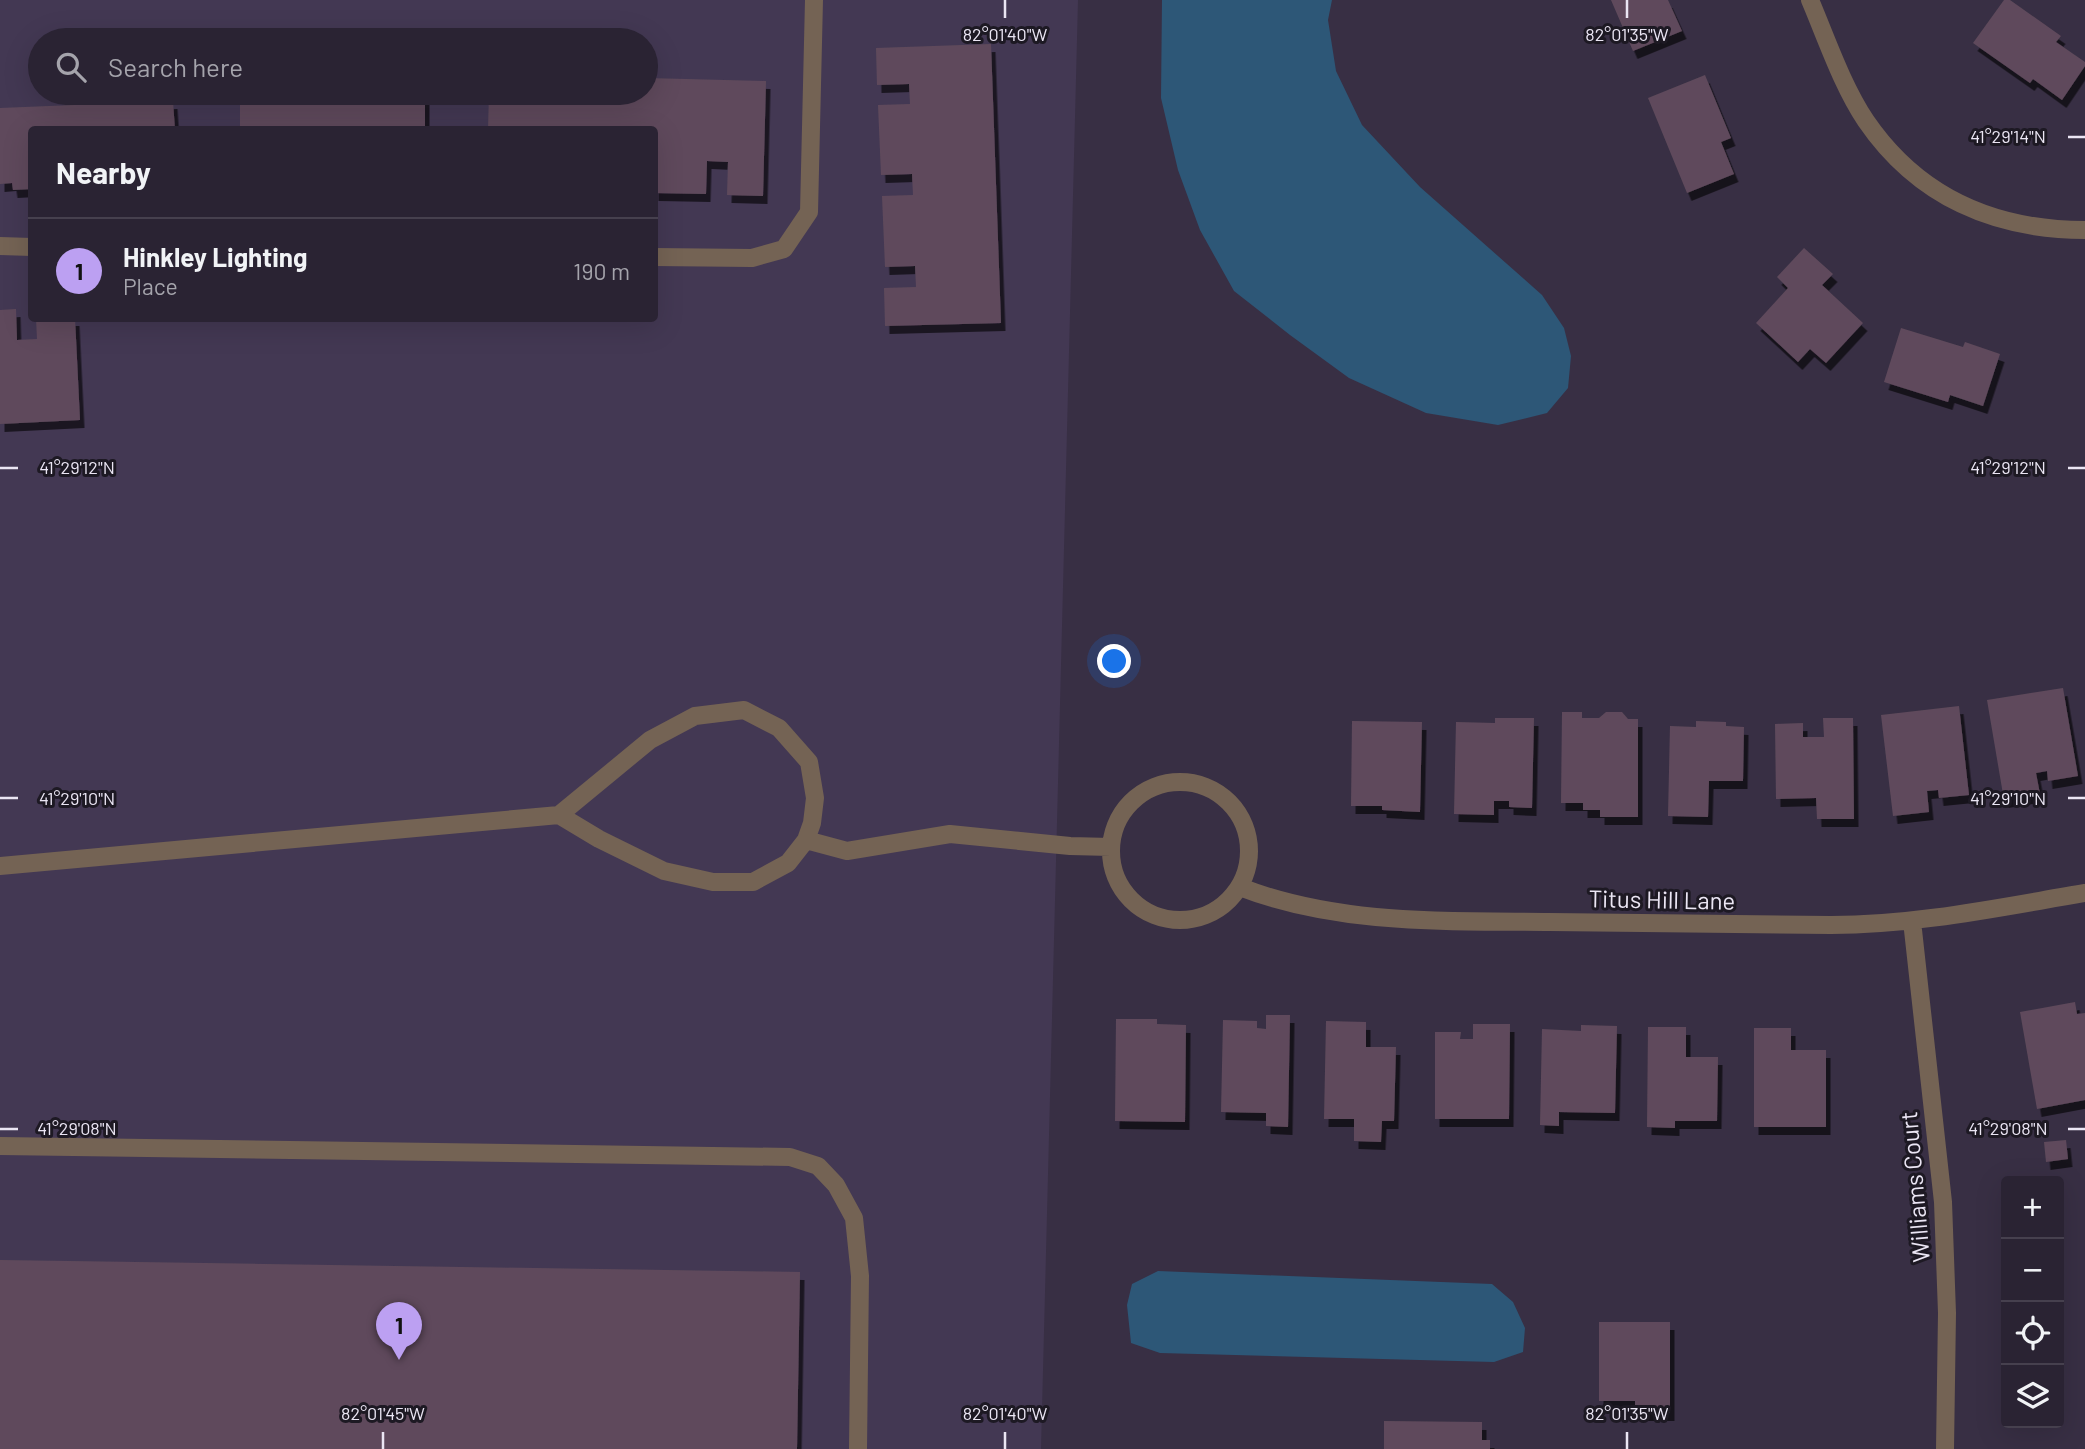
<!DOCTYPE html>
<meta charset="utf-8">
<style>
body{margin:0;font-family:Barlow,sans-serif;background:#322b3b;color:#f1f3f6}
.controls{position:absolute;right:21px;bottom:21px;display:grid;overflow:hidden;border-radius:7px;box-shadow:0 7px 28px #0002}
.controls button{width:63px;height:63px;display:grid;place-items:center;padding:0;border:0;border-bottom:2px solid #46404e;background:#2a2333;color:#f1f3f6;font:35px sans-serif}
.you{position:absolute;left:1115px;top:662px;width:24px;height:24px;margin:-18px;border:5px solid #fff;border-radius:50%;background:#1a73e8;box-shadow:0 0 0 10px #1a73e833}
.badge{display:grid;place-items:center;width:46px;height:46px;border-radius:50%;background:#bca0f2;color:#111;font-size:23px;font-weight:700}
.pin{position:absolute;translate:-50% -58px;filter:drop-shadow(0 2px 4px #0008)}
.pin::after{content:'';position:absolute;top:37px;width:24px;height:21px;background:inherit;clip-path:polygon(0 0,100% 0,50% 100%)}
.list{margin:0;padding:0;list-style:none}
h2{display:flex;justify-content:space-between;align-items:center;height:91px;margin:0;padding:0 28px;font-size:30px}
h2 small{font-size:23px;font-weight:400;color:#a5a4ac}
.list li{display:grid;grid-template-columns:46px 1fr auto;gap:21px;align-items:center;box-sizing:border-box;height:105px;padding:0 28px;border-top:2px solid #46404e}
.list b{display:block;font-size:26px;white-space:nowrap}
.list p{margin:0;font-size:23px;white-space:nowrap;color:#a5a4ac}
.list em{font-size:23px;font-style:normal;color:#a5a4ac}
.icon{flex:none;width:38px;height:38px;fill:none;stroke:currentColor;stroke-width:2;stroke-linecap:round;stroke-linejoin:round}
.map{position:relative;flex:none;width:2085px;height:1449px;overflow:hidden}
.search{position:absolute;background:#2a2333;box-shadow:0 7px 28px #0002;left:28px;top:28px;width:630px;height:77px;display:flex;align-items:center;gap:18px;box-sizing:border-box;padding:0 24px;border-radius:38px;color:#a5a4ac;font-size:26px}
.panel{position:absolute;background:#2a2333;box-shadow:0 7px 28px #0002;left:28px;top:126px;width:630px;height:196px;border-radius:7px}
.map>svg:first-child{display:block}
.built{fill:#433853;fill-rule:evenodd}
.water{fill:#2d5777}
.building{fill:#5f4a5b;filter:url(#shadow)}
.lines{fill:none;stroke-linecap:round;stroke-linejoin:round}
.minor{stroke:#746354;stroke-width:18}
.ticks{fill:none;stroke:#ebe6f4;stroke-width:2.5}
.labels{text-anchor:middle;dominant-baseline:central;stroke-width:6;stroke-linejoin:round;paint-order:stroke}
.street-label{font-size:24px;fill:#ebe6f4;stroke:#1d1923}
.ticks-label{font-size:18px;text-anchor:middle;fill:#ebe6f4;stroke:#1d1923;stroke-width:6;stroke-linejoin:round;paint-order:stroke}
</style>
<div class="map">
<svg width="2085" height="1449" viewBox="0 0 2085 1449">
<defs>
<filter id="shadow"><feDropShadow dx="4.5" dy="8" stdDeviation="0" flood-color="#0009"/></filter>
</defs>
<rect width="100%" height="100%" fill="#382f44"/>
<path class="built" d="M0,0h1078l-37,1449h-1041zM40,40h606v53h-606zM32,130h622v188h-622z"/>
<path class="water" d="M1162,0h170l-4,20 8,51 26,54 58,62 122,108 22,33 7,28 -3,32 -21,25 -49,12 -72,-12 -77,-35 -59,-43 -56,-44 -34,-61 -22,-60 -17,-72z
M1158,1271l334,13 21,18 12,26 -2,24 -29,10 -334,-9 -29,-10 -4,-38 5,-21z"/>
<path class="building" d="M1611,0h57l14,31 -49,20z
M2004,0h6l51,36 -5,6 29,20v4l-23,34 -29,-21 -3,4 -57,-40z
M991,44l10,279 -116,3 -1,-38 32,-1 -1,-21 -30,1 -3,-71 31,-1 -1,-21 -31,1 -3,-70 32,-1 -1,-20 -32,1 -1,-37z
M1705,75l26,63 -10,4 13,32 -47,19 -39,-95z
M646,78l120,3 -3,115 -36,-1 1,-33 -21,-1 -1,33 -52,-1v-63h-166l1,-37h157z
M240,93h185v37h-185z
M173,101l2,29h-143v59l-19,1 -1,-7 -12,1v-76z
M1804,248l29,26 -11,11 41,38 -37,40 -16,-14 -12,13 -42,-39 32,-35 -11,-11z
M16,309l1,31 20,-1 -1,-21h39l5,102 -80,4v-114z
M1901,328l62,19 2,-5 35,12 -17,52 -33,-11 -2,7 -64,-20z
M2063,688l15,88 -30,5 -1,-10 -11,2 4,21 -36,6 -17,-100z
M1959,706l10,89 -30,3 -1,-8 -11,1 2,21 -36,4 -12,-101z
M1562,712h20v6h17l7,-6h16l6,7h10v98h-38v-7h-17v-7h-22z
M1495,718h39l-2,90 -23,-1v-6h-15v14l-40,-1 2,-92 39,1z
M1823,718h30l1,101h-37l-1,-21 -40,1 -1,-75 28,-1v14h21z
M1352,721l70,1 -2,90 -38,-2v-4h-31z
M1696,721l30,1v4l18,1 -1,54h-34l-1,36 -40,-1 2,-90 26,1z
M2075,1002l2,12 8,-1v87l-48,9 -17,-97z
M1266,1015h24l-2,112 -22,-1v-13l-45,-1 2,-92 34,1v7l9,1z
M1116,1019h41v5l29,1 -1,97 -70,-1z
M1326,1021l40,1v25h30l-2,74h-12l-1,21 -27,-1v-22h-30z
M1473,1024h37l-1,95h-74v-87h26l-1,7h13z
M1581,1025l36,1 -2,87 -56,-1v14l-19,-1 2,-96 39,2z
M1648,1027h38v30h32l-1,64h-42v7l-28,-1z
M1754,1028h37v22h35v77h-72z
M2066,1140l2,19 -22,3 -2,-20z
M0,1260l800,12 -3,177h-797z
M1599,1322h71v91h-35v-12h-36z
M1384,1421l98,1v18h8v9h-106z"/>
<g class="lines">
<path class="minor" d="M1810,0c17,40 32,85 56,121 52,76 129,109 219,109
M0,246l32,1
M654,257l98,1 32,-9 25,-37 5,-212
M1111 851a69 69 0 1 1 138 0a69 69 0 1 1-138 0Z
M806,840l41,11 103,-17 120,12 41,1
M0,866l559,-51 91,-75 45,-24 49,-6 35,18 30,34 6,36 -3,25 -6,17 -18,23 -35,19h-40l-49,-11 -65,-32 -40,-24
M1240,887c98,38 206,34 310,35 93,1 187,2 281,3 86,0 170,-18 254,-32
M1912,921l31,281 4,111 -2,136
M0,1146l790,11 28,9 18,19 18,33 6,58 -2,173"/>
</g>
<path class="ticks" d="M1005,0v18M1627,0v18M2068,137h17M0,468h18M2068,468h17M0,798h18M2068,798h17M0,1129h18M2068,1129h17M383,1432v17M1005,1432v17M1627,1432v17"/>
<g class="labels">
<g class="street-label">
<text transform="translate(1662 899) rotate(1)">Titus Hill Lane</text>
<text transform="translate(1914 1187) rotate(-95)">Williams Court</text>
</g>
</g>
<g class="ticks-label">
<text x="1005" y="41">82°01'40"W</text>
<text x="1627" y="41">82°01'35"W</text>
<text x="2008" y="143">41°29'14"N</text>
<text x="77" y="474">41°29'12"N</text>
<text x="2008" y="474">41°29'12"N</text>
<text x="77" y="805">41°29'10"N</text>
<text x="2008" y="805">41°29'10"N</text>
<text x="77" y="1135">41°29'08"N</text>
<text x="2008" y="1135">41°29'08"N</text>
<text x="383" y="1420">82°01'45"W</text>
<text x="1005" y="1420">82°01'40"W</text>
<text x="1627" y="1420">82°01'35"W</text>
</g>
</svg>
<div class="controls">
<button>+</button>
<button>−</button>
<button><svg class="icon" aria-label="locate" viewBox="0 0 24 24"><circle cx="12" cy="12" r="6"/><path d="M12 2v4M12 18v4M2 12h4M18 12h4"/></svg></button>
<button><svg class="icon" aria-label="layers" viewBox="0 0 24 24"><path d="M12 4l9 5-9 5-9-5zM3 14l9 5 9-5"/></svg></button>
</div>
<div class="you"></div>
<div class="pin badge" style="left:399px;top:1360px">1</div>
<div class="search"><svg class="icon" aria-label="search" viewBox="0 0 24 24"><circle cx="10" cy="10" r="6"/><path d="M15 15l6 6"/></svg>Search here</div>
<section class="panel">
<h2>Nearby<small></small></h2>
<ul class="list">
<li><span class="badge">1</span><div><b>Hinkley Lighting</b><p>Place</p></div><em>190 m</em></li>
</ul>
</section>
</div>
